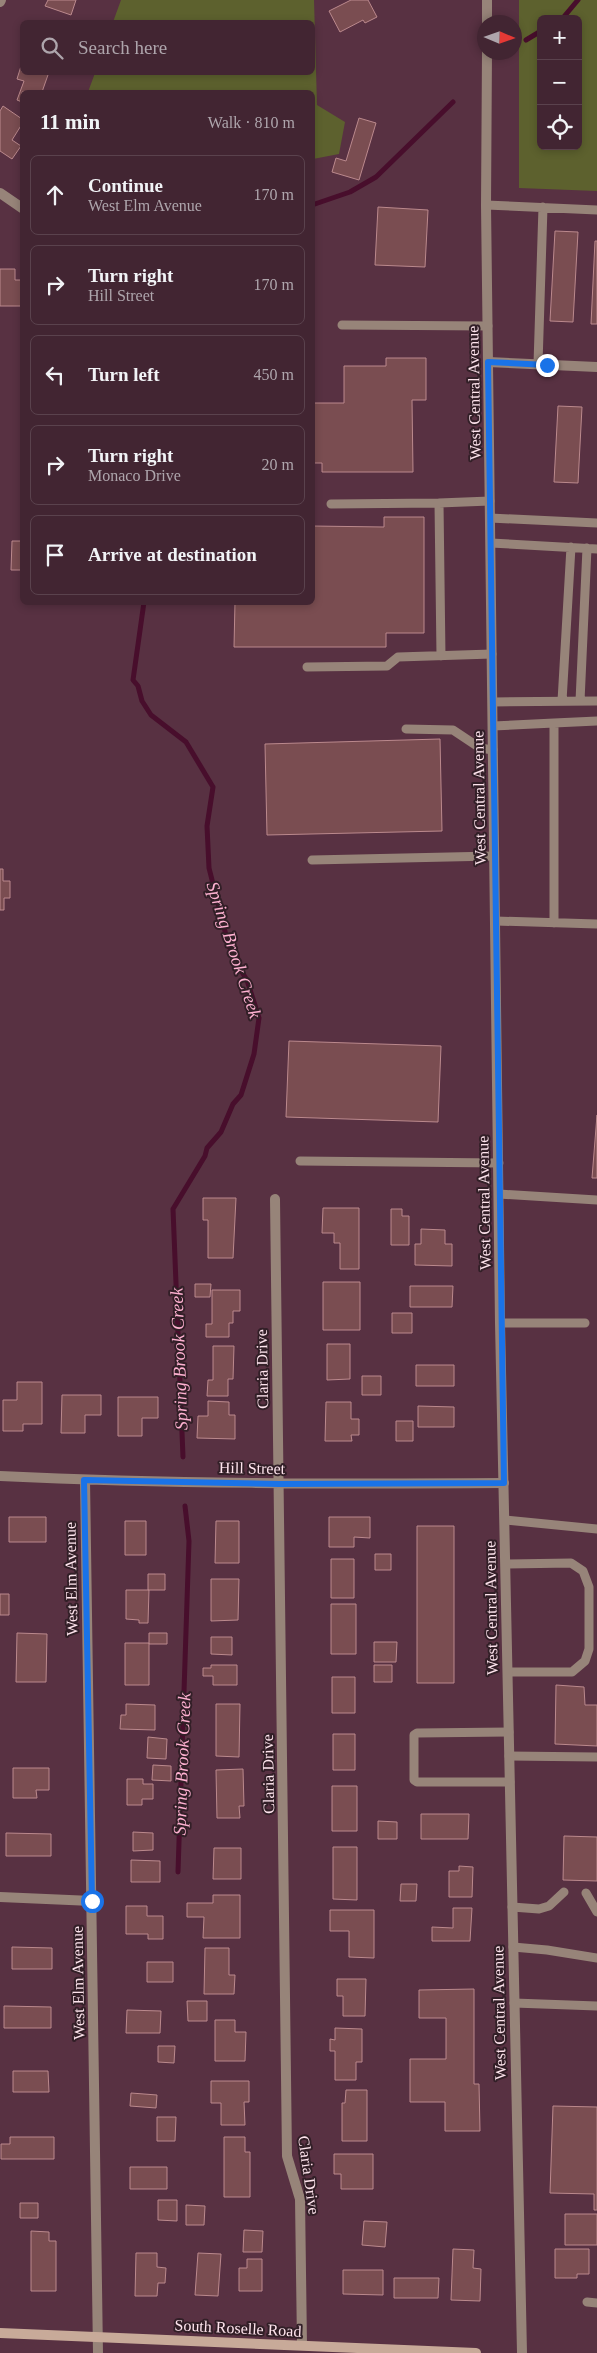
<!DOCTYPE html>
<meta charset="utf-8">
<style>
body{margin:0;font-family:"Times New Roman",serif;background:#4c313e;color:#f1f3f6}
.controls{position:absolute;right:15px;top:15px;display:grid;overflow:hidden;border-radius:8px;box-shadow:0 2px 8px #0003}
.controls button{width:45px;height:45px;display:grid;place-items:center;padding:0;border:0;border-bottom:1px solid #5a424d;background:#422532;color:#f1f3f6;font:25px sans-serif}
.compass{position:absolute;left:477px;top:15px;width:45px;height:45px;border-radius:50%;background:#422532;box-shadow:0 2px 8px #0003;rotate:92deg}
.stop{position:absolute;width:15px;height:15px;margin:-11px;border:4px solid #1a73e8;border-radius:50%;background:#fff}
.stop.end{background:#1a73e8;border-color:#fff;box-shadow:0 1px 5px #0008}
.list{margin:0;padding:0;list-style:none}
h2{display:flex;justify-content:space-between;align-items:center;height:65px;margin:0;padding:0 20px;font-size:21px}
h2 small{font-size:16px;font-weight:400;color:#aea5ac}
.list li{display:grid;grid-template-columns:32px 1fr auto;gap:15px;align-items:center;box-sizing:border-box;height:80px;margin:0 10px 10px;padding:0 10px;border:1px solid #5a424d;border-radius:8px}
.list b{display:block;font-size:19px;white-space:nowrap}
.list p{margin:0;font-size:16px;white-space:nowrap;color:#aea5ac}
.list em{font-size:16px;font-style:normal;color:#aea5ac}
.icon{flex:none;width:28px;height:28px;fill:none;stroke:currentColor;stroke-width:2;stroke-linecap:round;stroke-linejoin:round}
.map{position:relative;flex:none;width:597px;height:2353px;overflow:hidden}
.search{position:absolute;background:#422532;box-shadow:0 2px 8px #0003;left:20px;top:20px;width:295px;height:55px;display:flex;align-items:center;gap:12px;box-sizing:border-box;padding:0 18px;border-radius:8px;color:#aea5ac;font-size:19px}
.panel{position:absolute;background:#422532;box-shadow:0 2px 8px #0003;left:20px;top:90px;width:295px;height:515px;border-radius:8px}
.map>svg:first-child{display:block}
.green{fill:#5d612e;fill-rule:evenodd}
.lines{fill:none;stroke-linecap:round;stroke-linejoin:round}
.stream{stroke:#480e2c;stroke-width:5}
.building{fill:#7a4d51;stroke:#bb898d}
.service{stroke:#978479;stroke-width:9}
.minor{stroke:#978479;stroke-width:10}
.tertiary{stroke:#978479;stroke-width:10}
.secondary{stroke:#c8aa99;stroke-width:10}
.route{stroke:#1a73e8;stroke-width:6}
.labels{text-anchor:middle;dominant-baseline:central;stroke-width:4;stroke-linejoin:round;paint-order:stroke}
.street-label{font-size:16px;fill:#fee4ed;stroke:#321f27}
.water-label{font-size:18px;font-style:italic;fill:#feb1d1;stroke:#321f27}
</style>
<div class="map">
<svg width="597" height="2353" viewBox="0 0 597 2353">
<rect width="100%" height="100%" fill="#583142"/>
<path class="green" d="M121,0h193l3,105 28,17 -6,32 -26,5 -1,-67h-224l7,-19 217,-1v-50h-199z
M519,0h78v191l-78,-3zM541,19h37v127h-37z"/>
<g class="lines">
<path class="stream" d="M562,19l16,-19
M526,40l15,-9
M312,205l38,-13 26,-15 77,-75
M144,602l-11,78 5,6 4,15 9,14 35,27 27,45 -6,39 2,42 20,79 8,8 3,14 7,11 12,38 -5,36 -13,41 -8,9 -12,28 -14,16 -2,8 -32,53 10,248
M178,1872l11,-331 -4,-35"/>
</g>
<path class="building" d="M48,0h28l-5,15 -26,-9z
M351,0h17l9,17 -12,6 -2,-3 -23,12 -11,-21z
M22,63v9h27l-7,20h-20v10l-5,-2 7,-19 -7,-2z
M3,106l19,13v5l-10,16 9,6 -9,13 -12,-8v-40z
M359,118l17,5 -17,57 -27,-8 4,-14 10,3z
M378,207l50,3 -3,57 -50,-2z
M555,231l23,1 -5,90 -23,-1z
M595,241h2v83h-6z
M0,269h15v11h7v26h-22z
M386,358h40v42h-14l1,72h-91v-9h-10v-60h32v-37h42z
M558,406l24,1 -4,76 -24,-1z
M384,517h40v116h-38v14h-152l1,-45h77v-76l72,1z
M12,541h10v29h-11z
M440,739l2,92 -175,4 -2,-91z
M0,869h3v12h7v17h-6v12h-4z
M289,1041l152,5 -3,76 -152,-5z
M597,1115v63h-5z
M203,1198h33l-3,60h-25v-38h-5z
M323,1208h36v61h-19v-26h-6v-10h-12z
M391,1209h11v7h7v29h-18z
M421,1229l24,1v14h7v22l-37,-1v-21h6z
M323,1282h37v48h-37z
M195,1284h16l-1,13h-15z
M410,1286h43l-1,21h-42z
M212,1290h28v21h-7v12h-4v14h-23v-13h6z
M392,1313h20v20h-20z
M327,1344h23v35l-23,1z
M213,1346h21l-1,33h-5v17h-21l1,-16h5z
M416,1365h38v21h-38z
M362,1376h19v19h-19z
M17,1382h25v42h-19v7h-20v-31h14z
M62,1395h39v20h-16v18h-24z
M118,1397h40v21h-16v18h-24z
M208,1401l21,1v13h6v24l-38,-1 1,-22h10z
M326,1402h25v17h8v16h-8l1,6h-27z
M418,1406l36,1v20h-36z
M396,1421h17v20h-17z
M9,1517h37v25h-37z
M329,1517h41v21l-16,-1v10h-25z
M125,1521h21v34h-21z
M216,1521h23v42h-24z
M417,1526h37v157h-37z
M375,1554h16v16h-16z
M331,1559h23v39h-23z
M148,1574h17v16h-17z
M211,1579h28l-1,41 -27,1z
M126,1590h23l-1,33h-9v-3l-13,-1z
M0,1594h9v21h-9z
M331,1604h25v50h-25z
M17,1633l30,1 -1,48h-30z
M149,1633h18v11h-18z
M211,1637h21v18l-21,-1z
M374,1642h23l-1,20h-22z
M125,1643h24v42h-24z
M211,1665h26v20h-24v-9h-10v-8h8z
M374,1665h18v17h-18z
M332,1677h23v36h-23z
M556,1685l28,2 1,18h12v41l-42,-2z
M126,1704l29,1v25l-35,-1 1,-14h5z
M216,1704h24l-1,53 -23,-1z
M333,1734h22v36h-22z
M148,1737l19,2 -1,20 -19,-1z
M153,1765l18,1v15l-19,-1z
M13,1768h36v22h-13l1,8h-24z
M243,1769l1,37h-5l1,12h-23l-1,-48z
M127,1779h16v5h10v15h-11v6h-15z
M332,1786h25v45h-25z
M421,1814h48l-1,25h-47z
M378,1821l19,1v17h-19z
M133,1832l20,1v17l-20,1z
M6,1833l45,1v22h-45z
M564,1836l33,1v44l-34,-1z
M333,1847h24v53l-24,-1z
M214,1848h27v31h-28z
M131,1860l29,1v21h-29z
M459,1866l14,1 -1,30h-23v-26h10z
M401,1884h16l-1,17h-16z
M213,1895h27v43h-37l1,-21h-17v-14h26z
M126,1906h21v10h16v23h-15v-5h-22z
M453,1908h19l-2,33h-38v-14l21,1z
M330,1910h44v48l-25,-1v-26h-19z
M12,1947l40,1v21h-40z
M205,1948h24v27h6l-1,19h-30z
M147,1962h26v20h-26z
M337,1979h29l-1,37h-22v-20h-6z
M474,1989v95h5l1,47h-35v-29h-35v-43h36v-41h-27v-28z
M187,2001h20v20h-19z
M4,2006l47,1v21h-47z
M127,2010l34,1 -1,22h-34z
M215,2020h20v12h11l-1,29h-30z
M335,2028l27,1v33h-6v18h-21v-29h-5v-12l5,1z
M158,2046h17l-1,17 -16,-1z
M13,2071h35l1,21h-36z
M211,2081h38v21h-5l1,23h-24v-22h-10z
M346,2090h21v51h-25v-38h3z
M131,2093l26,2 -1,13 -26,-2z
M553,2106l44,1v103h-3v-16l-44,-1z
M157,2117h19l-1,24h-18z
M10,2137h44v22h-53v-15h9z
M224,2137h21v15h5v45h-26z
M334,2154h39v35h-32v-15h-7z
M130,2167h37v22h-37z
M158,2200h19v21l-19,-1z
M20,2203h18v15h-18z
M186,2205l19,1 -1,19h-18z
M565,2214h32v31h-32z
M364,2221l23,1 -2,25 -23,-2z
M244,2230l19,1 -1,21h-19z
M31,2231l18,1v9h7v50h-25z
M453,2249l21,1 -1,18 8,1 -1,32 -29,-1z
M555,2249h34v25h-12v4h-22z
M136,2253h21v14l9,1 -1,15h-7l-1,13h-22z
M198,2253l23,1 -3,42 -23,-1z
M247,2259h15v32h-23v-23h8z
M343,2270h40v25l-40,-1z
M394,2278h45l-1,20h-44z"/>
<g class="lines">
<path class="service" d="M486,205l111,5
M342,325l146,1
M538,364l5,-157
M331,504l108,-1
M490,518l107,5
M491,543l106,6
M441,656l-2,-153 51,-2
M307,667l80,-1 11,-9 94,-3
M562,701l9,-154
M580,701l7,-153
M493,702l104,-1
M493,726l61,-3
M406,729l47,1 27,18 13,2
M312,860l182,-4
M496,921l101,3
M554,923v-200l43,-2
M300,1161l199,2
M499,1194l98,6
M500,1323h85
M505,1520l92,9
M506,1564l65,-1 12,8 6,16v62l-4,12 -13,11h-64
M509,1732l-92,1 -3,2v45l3,2h93
M509,1756l88,1
M586,1893l11,19
M512,1907l27,2 10,-3 15,-14
M513,1947l34,3 50,8
M514,2003l83,3
M587,2302l10,1"/>
<path class="minor" d="M0,2l1,-2
M0,193l22,15
M488,362l109,5
M275,1199l12,957 13,43 2,146
M0,1476c168,8 336,8 504,7
M85,1480l13,873
M0,1897l92,4"/>
<path class="tertiary" d="M487,22v-22
M487,52l-1,153 14,1118 22,1030"/>
<path class="secondary" d="M0,2333l476,20"/>
</g>
<g class="lines">
<path class="route" d="M92,1901l-8,-421 195,4 225,-1 -16,-1121 59,3"/>
</g>
<g class="labels">
<g class="street-label">
<text transform="translate(474 393) rotate(-91)">West Central Avenue</text>
<text transform="translate(479 798) rotate(-91)">West Central Avenue</text>
<text transform="translate(484 1203) rotate(-91)">West Central Avenue</text>
<text transform="translate(262 1369) rotate(-91)">Claria Drive</text>
<text transform="translate(252 1468) rotate(1)">Hill Street</text>
<text transform="translate(71 1579) rotate(-91)">West Elm Avenue</text>
<text transform="translate(491 1608) rotate(-91)">West Central Avenue</text>
<text transform="translate(268 1774) rotate(-91)">Claria Drive</text>
<text transform="translate(78 1983) rotate(-91)">West Elm Avenue</text>
<text transform="translate(499 2013) rotate(-91)">West Central Avenue</text>
<text transform="translate(309 2175) rotate(82)">Claria Drive</text>
<text transform="translate(238 2328) rotate(3)">South Roselle Road</text>
</g>
<g class="water-label">
<text transform="translate(234 950) rotate(72)">Spring Brook Creek</text>
<text transform="translate(179 1359) rotate(-92)">Spring Brook Creek</text>
<text transform="translate(182 1764) rotate(-88)">Spring Brook Creek</text>
</g>
</g>
</svg>
<div class="controls">
<button>+</button>
<button>−</button>
<button><svg class="icon" aria-label="locate" viewBox="0 0 24 24"><circle cx="12" cy="12" r="6"/><path d="M12 2v4M12 18v4M2 12h4M18 12h4"/></svg></button>
</div>
<svg class="compass" viewBox="-18 -18 36 36"><path d="M0-13l5 13h-10z" fill="#e53935"/><path d="M0 13l5-13h-10z" fill="#aea5ac"/></svg>
<div class="stop" style="left:92px;top:1901px"></div>
<div class="stop end" style="left:547px;top:365px"></div>
<div class="search"><svg class="icon" aria-label="search" viewBox="0 0 24 24"><circle cx="10" cy="10" r="6"/><path d="M15 15l6 6"/></svg>Search here</div>
<section class="panel">
<h2>11 min<small>Walk · 810 m</small></h2>
<ul class="list">
<li><svg class="icon" aria-label="ahead" viewBox="0 0 24 24"><path d="M12 20V5M6 11l6-6 6 6"/></svg><div><b>Continue</b><p>West Elm Avenue</p></div><em>170 m</em></li>
<li><svg class="icon" aria-label="right" viewBox="0 0 24 24"><path d="M7 20v-9h11M14 6l5 5-5 5"/></svg><div><b>Turn right</b><p>Hill Street</p></div><em>170 m</em></li>
<li><svg class="icon" aria-label="left" viewBox="0 0 24 24"><path d="M17 20v-9H6M10 6l-5 5 5 5"/></svg><div><b>Turn left</b></div><em>450 m</em></li>
<li><svg class="icon" aria-label="right" viewBox="0 0 24 24"><path d="M7 20v-9h11M14 6l5 5-5 5"/></svg><div><b>Turn right</b><p>Monaco Drive</p></div><em>20 m</em></li>
<li><svg class="icon" aria-label="arrive" viewBox="0 0 24 24"><path d="M6 21V4h12l-3 4 3 4H6"/></svg><div><b>Arrive at destination</b></div></li>
</ul>
</section>
</div>
